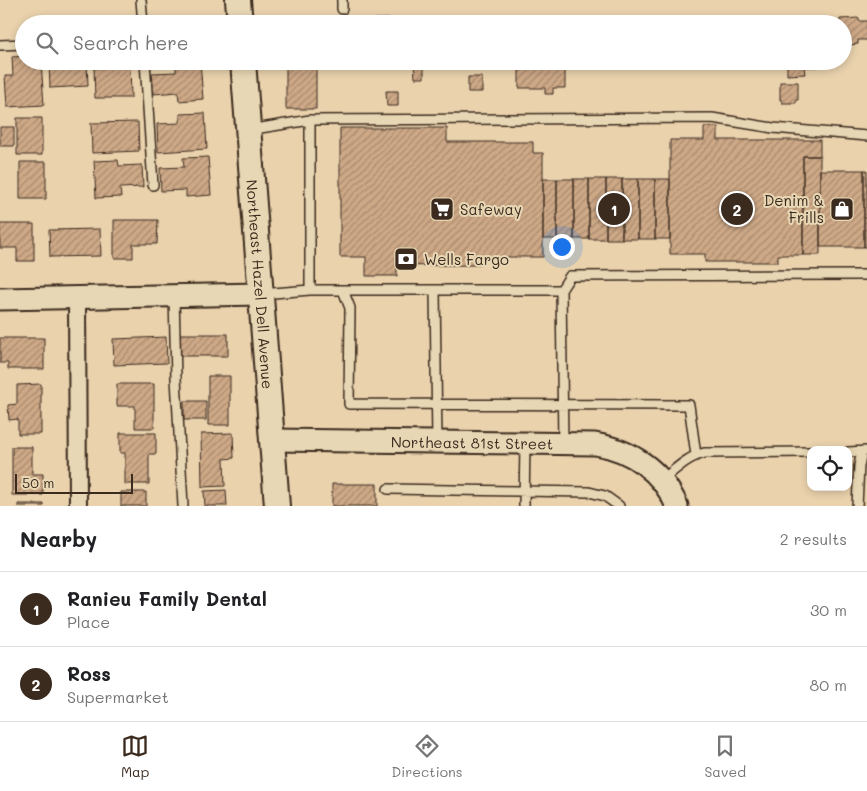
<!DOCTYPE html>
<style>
body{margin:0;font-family:Mali,sans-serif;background:#f6f6f6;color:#202124}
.controls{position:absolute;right:15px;bottom:15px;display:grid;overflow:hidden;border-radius:10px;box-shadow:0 2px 8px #0003}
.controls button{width:45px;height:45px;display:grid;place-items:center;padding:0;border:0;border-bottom:1px solid #e0e0e0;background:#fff;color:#202124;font:25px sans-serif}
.scale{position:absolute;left:15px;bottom:12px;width:118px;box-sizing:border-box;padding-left:5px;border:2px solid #3b2a1e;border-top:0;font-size:14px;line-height:18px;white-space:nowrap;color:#3b2a1e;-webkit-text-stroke:4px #e8d7b4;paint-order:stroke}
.you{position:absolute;left:561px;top:246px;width:18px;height:18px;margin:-12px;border:4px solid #fff;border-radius:50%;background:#1a73e8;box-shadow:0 0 0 8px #1a73e833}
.badge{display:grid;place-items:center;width:32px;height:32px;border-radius:50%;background:#3b2a1e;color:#fff;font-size:16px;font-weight:700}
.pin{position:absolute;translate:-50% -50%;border:2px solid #fff;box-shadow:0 1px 5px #0006}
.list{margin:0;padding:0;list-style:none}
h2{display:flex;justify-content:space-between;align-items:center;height:65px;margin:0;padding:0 20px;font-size:21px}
h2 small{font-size:16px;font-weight:400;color:#757577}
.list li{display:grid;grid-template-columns:32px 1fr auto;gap:15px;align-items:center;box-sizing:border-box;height:75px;padding:0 20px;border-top:1px solid #e0e0e0}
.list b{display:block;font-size:19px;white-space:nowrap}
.list p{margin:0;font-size:16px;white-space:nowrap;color:#757577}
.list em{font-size:16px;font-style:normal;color:#757577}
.icon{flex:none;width:28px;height:28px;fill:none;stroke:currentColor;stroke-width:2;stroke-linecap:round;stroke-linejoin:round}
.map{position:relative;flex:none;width:867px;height:506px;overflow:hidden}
.search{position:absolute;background:#fff;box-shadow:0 2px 8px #0003;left:15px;right:15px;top:15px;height:55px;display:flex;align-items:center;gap:12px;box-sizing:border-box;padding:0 18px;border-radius:28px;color:#757577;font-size:19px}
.sheet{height:215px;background:#fff}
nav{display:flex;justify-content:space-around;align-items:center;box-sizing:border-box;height:70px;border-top:1px solid #e0e0e0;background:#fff;font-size:14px;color:#757577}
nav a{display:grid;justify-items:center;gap:2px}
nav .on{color:#3b2a1e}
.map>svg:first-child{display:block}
.building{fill:url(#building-hatch);stroke:#3b2a1e}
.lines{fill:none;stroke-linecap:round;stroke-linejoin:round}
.service-casing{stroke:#3b2a1e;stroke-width:12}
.minor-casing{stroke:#3b2a1e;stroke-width:20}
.tertiary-casing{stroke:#3b2a1e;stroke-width:25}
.secondary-casing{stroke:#3b2a1e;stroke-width:28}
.service{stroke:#e8d7b4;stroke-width:9}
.minor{stroke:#e8d7b4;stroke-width:16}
.tertiary{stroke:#e8d7b4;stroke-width:21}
.secondary{stroke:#e8d7b4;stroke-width:24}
.labels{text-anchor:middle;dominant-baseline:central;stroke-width:4;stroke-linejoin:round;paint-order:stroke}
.poi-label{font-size:15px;fill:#3b2a1e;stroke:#e8d7b4;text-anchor:start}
.street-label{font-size:15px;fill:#3b2a1e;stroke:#e8d7b4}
</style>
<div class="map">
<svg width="867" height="506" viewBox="0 0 867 506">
<defs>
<pattern id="building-hatch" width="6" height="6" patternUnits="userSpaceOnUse" patternTransform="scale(1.25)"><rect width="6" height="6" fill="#cea987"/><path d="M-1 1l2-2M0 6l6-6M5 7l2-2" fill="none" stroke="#a88a6e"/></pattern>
</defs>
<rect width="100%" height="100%" fill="#ead2ad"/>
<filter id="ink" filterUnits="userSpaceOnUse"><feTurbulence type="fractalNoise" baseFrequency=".02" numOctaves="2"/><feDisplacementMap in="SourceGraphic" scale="10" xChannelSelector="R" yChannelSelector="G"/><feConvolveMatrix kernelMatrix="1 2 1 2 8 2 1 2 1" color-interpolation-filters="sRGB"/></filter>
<g filter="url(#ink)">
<path class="building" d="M198,17v7h-25v-5z
M859,18v3h8v19h-9v4l-8,1v-4h-7v-17h-20l17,-1v-4z
M375,19h19v3h14l1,2h-49v-2h15z
M582,20h35v4h-35z
M487,21h15v3h-15z
M434,22h15v2h-15z
M699,22h19v2h-19z
M740,22h18l1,2h-19z
M24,56v5h17l3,44 -37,2 -2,-31h8l-1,-19z
M56,61h31l1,25 -38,2 -1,-26z
M101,61h29l1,37h-36l-1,-30h7z
M200,61l3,38 -24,2 -1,-9 -24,2 -2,-21 24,-1v-9z
M286,61h30v48h-30z
M523,61l42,2v25h-12v6h-8v-6h-26v-22h4z
M787,61h31v6h-14l1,7 -18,1z
M414,63h10v15h-9z
M468,77h14v15h-14z
M780,82h18v18h-2v3h-14v-3h-2z
M386,91h12v15h-11z
M205,113l2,36 -49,3 -1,-28 23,-1v-9z
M17,118h25v37h-25z
M138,122l1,29 -47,2 -1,-30z
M0,127h14v19h-14z
M704,127h14v13h102v16h-17v99h-25v7h-73v-8h-35v-114h34z
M340,128h107v14h86v11h10v104h-63v8l-83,1v10h-31v-19h-26z
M803,156h17v99h-17z
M208,157l3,38 -25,2v-7l-25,1 -1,-23 24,-1 -1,-9z
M118,160l1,6 23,-1 1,22 -23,1 1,9 -25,1 -2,-37z
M20,162h26v37h-26z
M820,170h44v77h-44z
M864,170h3v77h-3z
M543,179h14v60h-14z
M557,179h17v60h-17z
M574,179h15v60h-15z
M589,179h17v60h-17z
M606,179h16v60h-16z
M622,179h16v60h-16z
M638,179h17v60h-17z
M655,179h15v60h-15z
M114,220h44l-1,24h-24v14h-19z
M0,224h34v37h-17v-13h-17z
M100,229l1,27 -51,1 -1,-27z
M180,334h48v22h-48z
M166,337l1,26 -53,2 -1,-26z
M0,338h44v31h-36v-6h-8z
M208,376h22v49h-22z
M41,384v50h-23v-15l-9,1 -1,-15 9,-1v-19z
M117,384h37v44h-19v-22h-18z
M184,401h22v19h-22z
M120,433h36v21h-7v30h-24v-31h-5z
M233,433l1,25 -10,1 1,27 -23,1 -1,-53z
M12,447h20v27h11v21h-31z
M332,484h45v22h-45z
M226,490l1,16h-22l-1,-15z
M121,492h25v14h-25z
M18,504h26v2h-26z"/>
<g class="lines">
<g class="service-casing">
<path id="service" d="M141,0l2,24
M342,0v9
M0,45l24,-1
M145,61l8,124
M310,120l402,-2 61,10 94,8
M248,130l62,-10v170
M343,290l7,18 -1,96 340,1 7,50
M435,290l2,152
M261,294l49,-4h251
M174,296l2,82 7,128
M563,443l-2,-153 9,-14 297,-1
M848,452l19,-1
M662,480c13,-10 26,-24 43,-27l106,-1
M388,489l201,3 16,4 14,10
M524,506l1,-62
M857,506l2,-40 3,-15"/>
</g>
<g class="minor-casing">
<path id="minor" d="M77,298l1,208"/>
</g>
<g class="tertiary-casing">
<g id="tertiary">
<path d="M0,299l261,-5"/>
<path id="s1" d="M272,440l323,4c37,6 67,27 82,62"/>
</g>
</g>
<g class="secondary-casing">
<g id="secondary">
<path d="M238,0l2,24"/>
<path id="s2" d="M243,61l34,445"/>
</g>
</g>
<use href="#service" class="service"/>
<use href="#minor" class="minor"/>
<use href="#tertiary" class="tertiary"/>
<use href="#secondary" class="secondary"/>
</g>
</g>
<defs>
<g id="supermarket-square" transform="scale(1.25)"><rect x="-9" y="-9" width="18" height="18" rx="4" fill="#3b2a1e" stroke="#e8d7b4"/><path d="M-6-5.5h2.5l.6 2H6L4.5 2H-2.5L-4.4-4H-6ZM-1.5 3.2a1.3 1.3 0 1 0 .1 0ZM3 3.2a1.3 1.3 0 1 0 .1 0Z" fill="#fff"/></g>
<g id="shop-square" transform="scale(1.25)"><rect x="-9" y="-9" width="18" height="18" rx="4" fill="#3b2a1e" stroke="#e8d7b4"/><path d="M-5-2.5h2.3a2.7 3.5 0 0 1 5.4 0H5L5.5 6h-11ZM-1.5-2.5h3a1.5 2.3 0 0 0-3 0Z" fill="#fff"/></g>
<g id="bank-square" transform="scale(1.25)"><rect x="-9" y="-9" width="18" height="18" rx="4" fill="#3b2a1e" stroke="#e8d7b4"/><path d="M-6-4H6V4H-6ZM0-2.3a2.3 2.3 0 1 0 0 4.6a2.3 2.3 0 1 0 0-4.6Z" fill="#fff"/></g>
</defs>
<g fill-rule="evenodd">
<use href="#supermarket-square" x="442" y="209"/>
<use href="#shop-square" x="842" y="209"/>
<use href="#bank-square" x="406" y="259"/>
</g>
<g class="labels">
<g class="poi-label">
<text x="824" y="200" text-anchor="end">Denim &amp;<tspan x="824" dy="17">Frills</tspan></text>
<text x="460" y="209">Safeway</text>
<text x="424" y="259">Wells Fargo</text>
</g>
<g class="street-label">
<text stroke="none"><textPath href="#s2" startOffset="224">Northeast Hazel Dell Avenue</textPath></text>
<text stroke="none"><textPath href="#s1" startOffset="200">Northeast 81st Street</textPath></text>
</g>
</g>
</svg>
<div class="controls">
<button><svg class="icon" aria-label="locate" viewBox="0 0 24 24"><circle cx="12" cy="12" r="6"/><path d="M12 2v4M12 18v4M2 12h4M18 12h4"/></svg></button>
</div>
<div class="scale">50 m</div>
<div class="you"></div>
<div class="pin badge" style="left:614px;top:209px">1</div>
<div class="pin badge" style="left:737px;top:209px">2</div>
<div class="search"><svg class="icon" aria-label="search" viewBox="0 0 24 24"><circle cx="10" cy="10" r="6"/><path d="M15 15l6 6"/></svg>Search here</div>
</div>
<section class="sheet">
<h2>Nearby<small>2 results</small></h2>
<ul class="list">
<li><span class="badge">1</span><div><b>Ranieu Family Dental</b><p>Place</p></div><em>30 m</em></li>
<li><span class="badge">2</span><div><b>Ross</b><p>Supermarket</p></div><em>80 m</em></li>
</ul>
</section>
<nav>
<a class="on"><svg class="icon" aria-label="map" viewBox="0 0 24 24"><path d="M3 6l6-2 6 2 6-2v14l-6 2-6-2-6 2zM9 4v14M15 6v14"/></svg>Map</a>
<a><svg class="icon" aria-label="directions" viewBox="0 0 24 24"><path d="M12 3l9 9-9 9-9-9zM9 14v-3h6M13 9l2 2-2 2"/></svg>Directions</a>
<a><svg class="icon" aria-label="saved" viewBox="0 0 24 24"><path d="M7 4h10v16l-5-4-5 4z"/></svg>Saved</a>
</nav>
